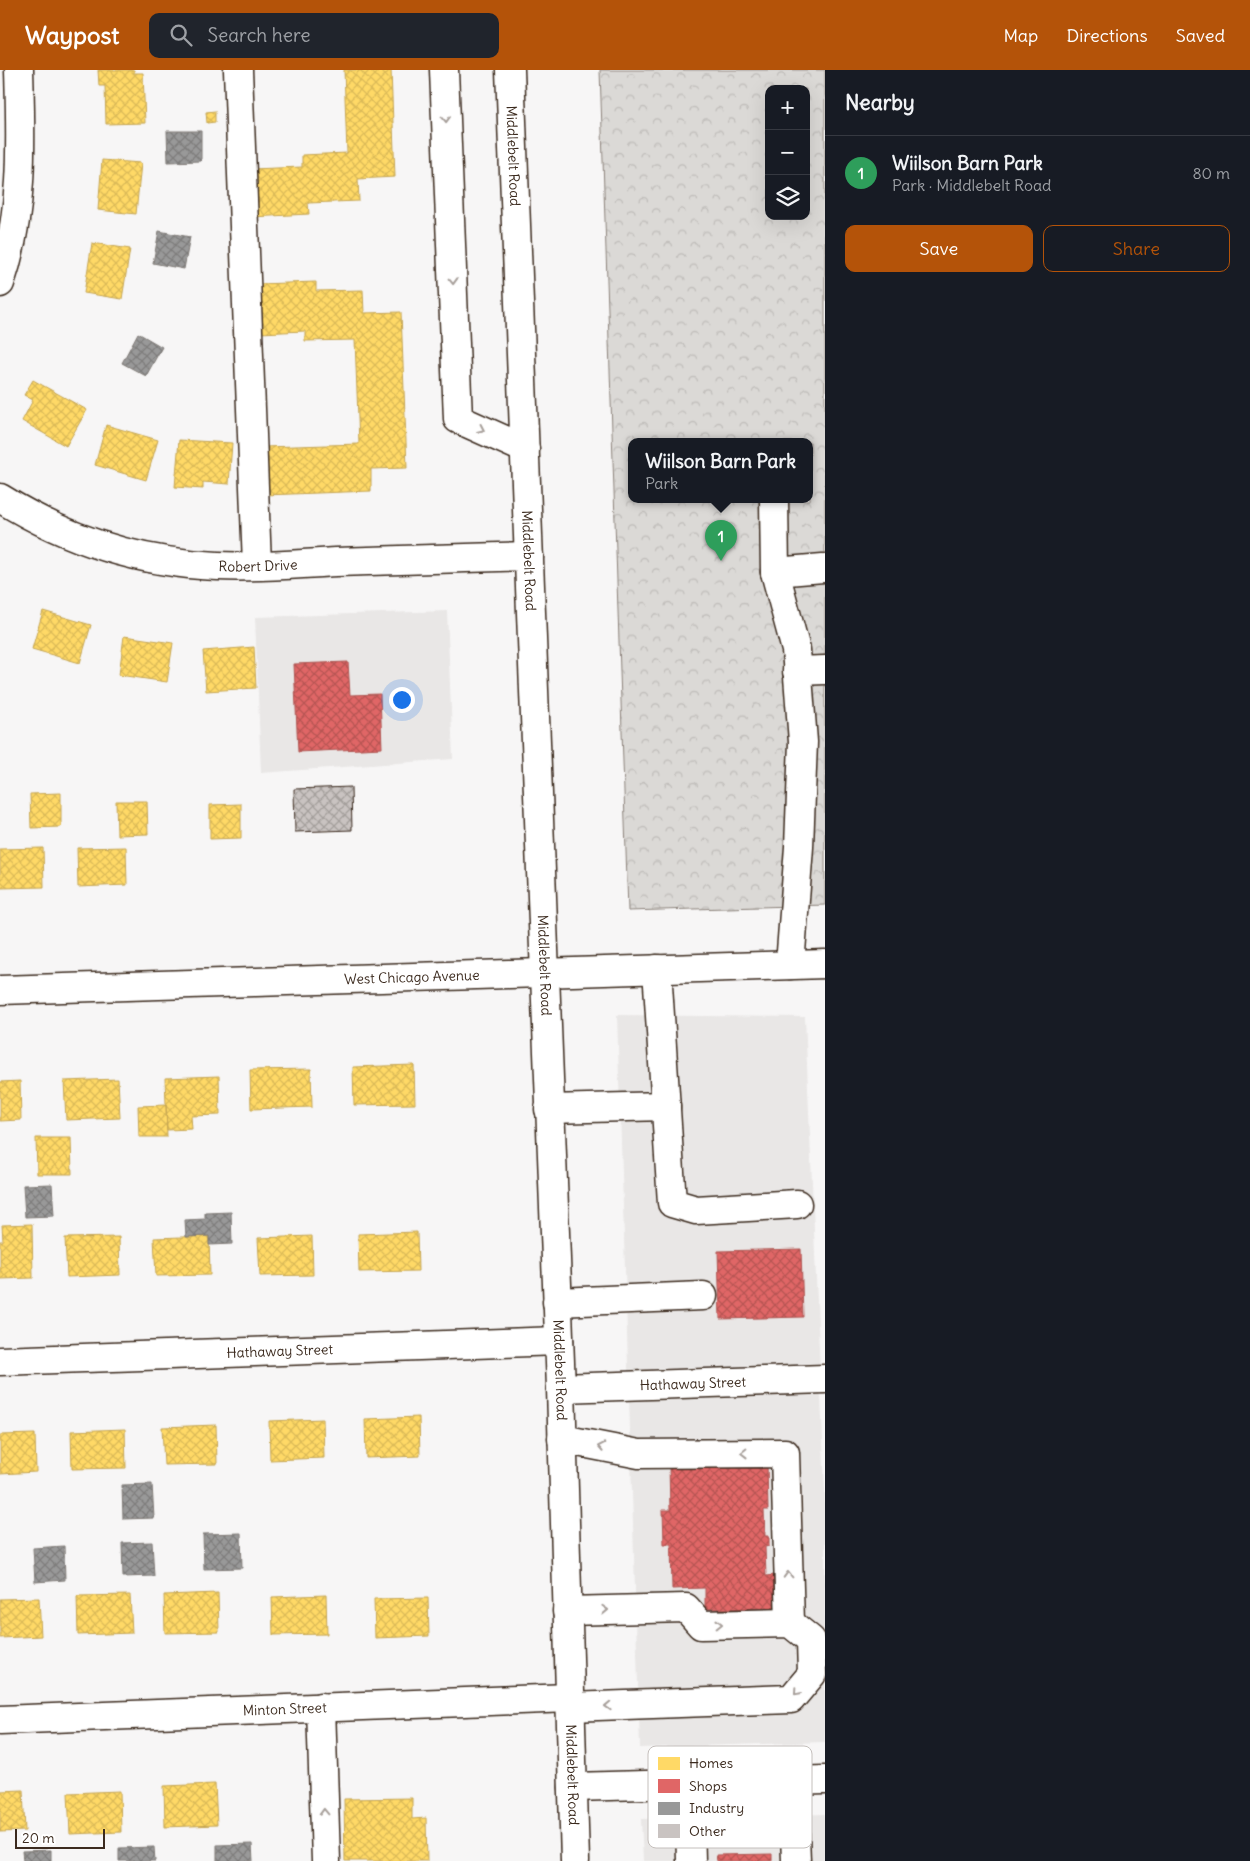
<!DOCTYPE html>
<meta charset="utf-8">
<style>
body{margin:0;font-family:Delius,sans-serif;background:#20242c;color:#f1f3f6}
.controls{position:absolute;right:15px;top:15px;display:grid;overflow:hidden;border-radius:10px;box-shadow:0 5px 20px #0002}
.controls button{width:45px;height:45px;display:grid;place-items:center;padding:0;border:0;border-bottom:1px solid #363941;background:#171b24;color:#f1f3f6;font:25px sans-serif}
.scale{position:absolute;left:15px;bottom:12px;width:90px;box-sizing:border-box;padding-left:5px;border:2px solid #3b2a1e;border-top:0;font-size:14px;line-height:18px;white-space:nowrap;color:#3b2a1e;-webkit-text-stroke:4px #fff;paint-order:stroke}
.you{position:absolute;left:401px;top:629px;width:18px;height:18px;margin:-12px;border:4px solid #fff;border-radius:50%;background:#1a73e8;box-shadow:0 0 0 8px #1a73e833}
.badge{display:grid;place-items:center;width:32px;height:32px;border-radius:50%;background:#b45309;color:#fff;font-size:16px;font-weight:700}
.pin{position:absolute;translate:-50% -41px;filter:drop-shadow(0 1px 2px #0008)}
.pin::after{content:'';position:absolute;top:26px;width:18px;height:15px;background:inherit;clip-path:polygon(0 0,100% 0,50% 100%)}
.popup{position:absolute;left:628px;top:368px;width:185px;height:65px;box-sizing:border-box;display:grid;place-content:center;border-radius:10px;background:#171b24;filter:drop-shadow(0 1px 4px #0005);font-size:16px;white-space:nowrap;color:#9ea1a6}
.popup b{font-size:19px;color:#f1f3f6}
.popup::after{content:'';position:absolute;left:50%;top:100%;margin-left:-10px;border:10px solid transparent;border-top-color:#171b24}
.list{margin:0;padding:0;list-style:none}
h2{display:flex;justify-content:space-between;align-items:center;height:65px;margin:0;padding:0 20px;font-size:21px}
h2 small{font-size:16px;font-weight:400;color:#9ea1a6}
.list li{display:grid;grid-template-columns:32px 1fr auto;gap:15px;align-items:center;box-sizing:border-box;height:75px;padding:0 20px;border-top:1px solid #363941}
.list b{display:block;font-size:19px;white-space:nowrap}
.list p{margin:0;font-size:16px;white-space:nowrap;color:#9ea1a6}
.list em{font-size:16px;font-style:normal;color:#9ea1a6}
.actions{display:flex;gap:10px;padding:15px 20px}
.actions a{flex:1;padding:11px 0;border:1px solid #b45309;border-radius:10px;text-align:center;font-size:18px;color:#b45309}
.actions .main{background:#b45309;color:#fff}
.icon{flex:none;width:28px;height:28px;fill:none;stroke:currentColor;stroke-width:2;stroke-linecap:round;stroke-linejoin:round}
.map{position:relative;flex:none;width:825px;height:1791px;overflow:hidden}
header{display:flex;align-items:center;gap:30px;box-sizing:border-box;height:70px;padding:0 25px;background:#b45309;color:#fff}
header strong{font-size:24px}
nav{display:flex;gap:28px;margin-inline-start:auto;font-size:18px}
.search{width:350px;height:45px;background:#20242c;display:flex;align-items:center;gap:12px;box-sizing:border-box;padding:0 18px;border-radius:10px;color:#9ea1a6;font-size:19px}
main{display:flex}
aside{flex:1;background:#171b24}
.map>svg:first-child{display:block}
.built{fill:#e9e7e6}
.park{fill:url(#park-crowns);stroke:#8b827a;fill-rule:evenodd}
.homes{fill:url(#homes-cross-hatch);stroke:#c4a450}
.shops{fill:url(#shops-cross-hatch);stroke:#ae5450}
.industry{fill:url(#industry-cross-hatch);stroke:#7d7874}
.building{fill:url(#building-cross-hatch);stroke:#3b2a1e}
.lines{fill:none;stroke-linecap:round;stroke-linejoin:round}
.minor-casing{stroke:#3b2a1e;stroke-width:31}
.major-casing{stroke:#3b2a1e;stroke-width:31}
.minor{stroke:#fff;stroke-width:28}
.major{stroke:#fff;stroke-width:28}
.oneway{stroke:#a79f9a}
.labels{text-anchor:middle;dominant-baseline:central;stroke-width:5;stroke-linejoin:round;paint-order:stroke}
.street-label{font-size:14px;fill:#3b2a1e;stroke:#fff}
.key{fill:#fff;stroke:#c4bfbc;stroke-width:1}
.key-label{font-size:14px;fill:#3b2a1e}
</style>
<header>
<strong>Waypost</strong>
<div class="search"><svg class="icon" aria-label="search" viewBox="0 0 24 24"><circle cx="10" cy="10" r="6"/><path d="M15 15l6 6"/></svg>Search here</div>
<nav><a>Map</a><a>Directions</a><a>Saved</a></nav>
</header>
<main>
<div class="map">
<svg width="825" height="1791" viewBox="0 0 825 1791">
<defs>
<pattern id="park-crowns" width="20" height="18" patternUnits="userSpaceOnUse" patternTransform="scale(1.25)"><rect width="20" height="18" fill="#dbd9d6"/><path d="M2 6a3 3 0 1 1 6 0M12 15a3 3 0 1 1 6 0" fill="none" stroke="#bdbab7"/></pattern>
<pattern id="homes-cross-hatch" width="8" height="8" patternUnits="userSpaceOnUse" patternTransform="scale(1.25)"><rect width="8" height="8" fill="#ffd966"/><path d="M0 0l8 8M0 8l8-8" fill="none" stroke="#dbba58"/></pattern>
<pattern id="shops-cross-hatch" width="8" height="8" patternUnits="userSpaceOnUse" patternTransform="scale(1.25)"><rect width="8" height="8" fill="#e06666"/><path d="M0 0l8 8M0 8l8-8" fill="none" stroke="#b75453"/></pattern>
<pattern id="industry-cross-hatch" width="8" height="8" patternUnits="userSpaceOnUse" patternTransform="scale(1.25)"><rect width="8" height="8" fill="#999"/><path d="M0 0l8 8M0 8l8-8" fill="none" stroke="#7e7d7c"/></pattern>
<pattern id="building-cross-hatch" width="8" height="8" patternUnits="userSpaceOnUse" patternTransform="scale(1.25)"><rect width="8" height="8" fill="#c9c3c1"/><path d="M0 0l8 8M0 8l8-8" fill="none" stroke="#a49f9c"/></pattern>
</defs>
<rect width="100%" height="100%" fill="#f7f6f6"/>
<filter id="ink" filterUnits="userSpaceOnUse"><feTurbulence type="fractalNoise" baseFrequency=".02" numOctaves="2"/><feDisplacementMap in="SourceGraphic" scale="10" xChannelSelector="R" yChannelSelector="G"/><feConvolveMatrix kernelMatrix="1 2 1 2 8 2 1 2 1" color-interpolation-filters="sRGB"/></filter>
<g filter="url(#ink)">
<path class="built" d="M447,541l6,148 -192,14 -6,-156z
M617,945l188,2 20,473v252l-185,6z
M825,1744v47h-182l-2,-42z"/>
<path class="park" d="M600,0h225v835l-197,6zM769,19h37v127h-37zM632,372h178v58h-178z"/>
<path class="homes" d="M98,0h36v3h9l2,50 -39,1 -1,-38h-6z
M344,0h47l4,107 -37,2 1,22 -51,2 1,11 -57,3 -1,-48 51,-2v-12l45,-2z
M215,41v11l-8,1 -1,-11z
M102,90l39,3 -5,51 -38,-4z
M92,173l38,6 -8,50 -38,-6z
M316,212v9l47,-1 1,23 37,-1 6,156 -36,1v22l-106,4 -2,-48 96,-3 -4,-104 -50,1v-10l-45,2 -2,-49z
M33,310l54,30 -21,36 -44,-25 11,-21 -9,-5z
M106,355l52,15 -12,40 -51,-15z
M179,370l53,3 -3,41 -26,-2v7l-28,-2z
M43,541l48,14 -11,38 -48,-14z
M124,566l49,7 -6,39 -48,-7z
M254,577l2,41 -50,3 -3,-40z
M61,723v34l-30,1 -1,-34z
M116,731h31l1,33 -31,1z
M241,734v34l-31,1v-34z
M126,777l1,38 -49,2 -1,-39z
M43,778l1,39 -44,1v-39z
M414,995l1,39 -61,1 -1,-38z
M311,999l1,38 -61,2 -1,-39z
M219,1006l1,39 -29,1 1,13 -25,1 -2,-52z
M118,1009l2,39 -54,2 -2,-39z
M20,1011l1,39 -21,1v-39z
M166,1035l1,32h-28l-1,-31z
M36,1068h35l1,36h-35z
M32,1154l1,54 -33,1v-38h3l-1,-16z
M417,1162l1,39 -59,1 -1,-38z
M209,1166l1,39 -54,1 -2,-38z
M312,1166l1,39 -53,1 -2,-38z
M119,1167l1,38 -53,2 -2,-39z
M419,1347l1,39 -54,2 -1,-39z
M323,1349l1,39 -54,2 -1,-39z
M216,1355l1,39 -53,1 -2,-38z
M125,1359l1,39 -54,1 -1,-38z
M35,1364l1,38 -36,2v-39z
M218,1523l1,39 -54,1 -1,-38z
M130,1525l2,38 -54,2 -1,-39z
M326,1525l1,39 -54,1 -1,-38z
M39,1528l2,38 -41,2v-39z
M428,1528l1,38 -54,2 -1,-39z
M215,1714l2,41 -52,2 -1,-41z
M23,1720l2,41 -25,1v-41z
M120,1721l1,41 -51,2 -2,-41z
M412,1728v21l14,-1 1,43h-82l-1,-62z"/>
<path class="shops" d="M348,592l2,33 30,-1 2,54 -84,4 -4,-88z
M801,1179l2,68 -83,2 -2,-68z
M767,1393l1,47h-4l1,26h4v10l-4,1 1,29 8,-1 1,33 -70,1v-21l-33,1 -1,-45h-7l-1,-34h7l-1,-45z
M772,1784v7h-55l-1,-6z"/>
<path class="industry" d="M167,61h34v30l-33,1z
M159,161l31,6 -6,32 -31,-6z
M138,263l24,14 -16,29 -24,-13z
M52,1114l2,32 -29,1 -2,-32z
M231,1142l1,32 -23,1v-9l-23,1 -1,-17 20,-1v-6z
M152,1414l2,34 -31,1 -1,-34z
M241,1463l1,35 -38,1 -1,-35z
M152,1472l2,34 -31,1 -1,-34z
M64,1476l1,34 -30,2 -2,-34z
M252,1774l1,17h-36v-16z
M154,1777l1,14h-36v-13z
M51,1780v11h-28l-1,-10z"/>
<path class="building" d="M351,717l1,43 -57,2 -1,-43z"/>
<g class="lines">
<g class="minor-casing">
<g id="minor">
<path d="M238,0l19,495"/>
<path d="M444,0l14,349 67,30"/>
<path d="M0,213c24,-69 21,-142 19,-213"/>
<path id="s1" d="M0,428c67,42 139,65 218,68 39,2 79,-2 118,-4 64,-2 129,-4 193,-6"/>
<path d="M774,430l1,72 21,78 7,92 -4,105 -9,118"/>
<path d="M775,502l48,-4"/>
<path d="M797,601l28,-1"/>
<path d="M657,899l15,234 24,7 101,-6"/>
<path id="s2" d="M0,920l825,-26"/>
<path d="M549,1039l117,-3"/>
<path d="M557,1232l146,-6"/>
<path id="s3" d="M0,1291l559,-20"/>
<path id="s4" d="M561,1318l264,-9"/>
<path d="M562,1369l77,15 146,-1 5,170"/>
<path d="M567,1541l119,-3 15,17 89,-2 21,17 1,34 -21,25 -221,8"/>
<path d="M321,1637l5,154"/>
<path id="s5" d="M0,1650l570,-22"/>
<path d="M793,1711l3,80"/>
<path d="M689,1714l2,77"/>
<path d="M573,1717l252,-7"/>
</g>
</g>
<g class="major-casing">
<g id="major">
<path id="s6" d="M510,0l51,1318 14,473"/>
</g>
</g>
<use href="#minor" class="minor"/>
<use href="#major" class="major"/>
</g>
<defs><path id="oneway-chevron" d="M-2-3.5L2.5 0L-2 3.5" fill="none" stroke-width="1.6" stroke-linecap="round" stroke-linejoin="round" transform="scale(1.25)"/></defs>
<g class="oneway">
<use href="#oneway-chevron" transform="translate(446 49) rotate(88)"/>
<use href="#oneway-chevron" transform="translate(453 211) rotate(88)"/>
<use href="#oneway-chevron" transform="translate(481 359) rotate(25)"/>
<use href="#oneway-chevron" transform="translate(601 1377) rotate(-169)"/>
<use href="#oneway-chevron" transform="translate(744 1383) rotate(179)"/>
<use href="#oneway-chevron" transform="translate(788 1505) rotate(-92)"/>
<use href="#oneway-chevron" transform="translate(605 1540) rotate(-2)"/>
<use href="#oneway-chevron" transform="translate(719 1554) rotate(-1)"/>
<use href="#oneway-chevron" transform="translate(797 1622) rotate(131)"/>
<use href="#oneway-chevron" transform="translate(608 1636) rotate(178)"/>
<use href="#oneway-chevron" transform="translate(324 1742) rotate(-92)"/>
</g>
</g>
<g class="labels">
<g class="street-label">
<text stroke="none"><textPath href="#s6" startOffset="86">Middlebelt Road</textPath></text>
<text stroke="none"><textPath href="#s6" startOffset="491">Middlebelt Road</textPath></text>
<text stroke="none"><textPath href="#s1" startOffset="271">Robert Drive</textPath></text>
<text stroke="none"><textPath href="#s6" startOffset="896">Middlebelt Road</textPath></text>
<text stroke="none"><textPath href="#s2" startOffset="412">West Chicago Avenue</textPath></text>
<text stroke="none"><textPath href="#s3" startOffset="280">Hathaway Street</textPath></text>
<text stroke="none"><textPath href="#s6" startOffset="1301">Middlebelt Road</textPath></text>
<text stroke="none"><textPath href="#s4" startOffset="132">Hathaway Street</textPath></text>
<text stroke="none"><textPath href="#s5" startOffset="285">Minton Street</textPath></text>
<text stroke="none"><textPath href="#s6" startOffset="1706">Middlebelt Road</textPath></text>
</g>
</g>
<rect x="648" y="1676" width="164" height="102" rx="8" class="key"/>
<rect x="658" y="1687" width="22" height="13" fill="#ffd966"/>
<rect x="658" y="1709" width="22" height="14" fill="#e06666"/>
<rect x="658" y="1732" width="22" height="13" fill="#999"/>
<rect x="658" y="1754" width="22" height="14" fill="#c9c3c1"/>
<g class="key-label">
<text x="689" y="1698">Homes</text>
<text x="689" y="1721">Shops</text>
<text x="689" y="1743">Industry</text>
<text x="689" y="1766">Other</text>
</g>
</svg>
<div class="controls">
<button>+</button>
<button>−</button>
<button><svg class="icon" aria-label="layers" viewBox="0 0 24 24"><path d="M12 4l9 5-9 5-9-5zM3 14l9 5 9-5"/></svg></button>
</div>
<div class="scale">20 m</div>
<div class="you"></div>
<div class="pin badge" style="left:721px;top:491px;background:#2e9e5b">1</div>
<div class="popup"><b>Wiilson Barn Park</b>Park</div>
</div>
<aside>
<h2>Nearby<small></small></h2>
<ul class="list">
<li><span class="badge" style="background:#2e9e5b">1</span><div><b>Wiilson Barn Park</b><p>Park · Middlebelt Road</p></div><em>80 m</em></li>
</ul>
<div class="actions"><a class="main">Save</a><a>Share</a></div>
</aside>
</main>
